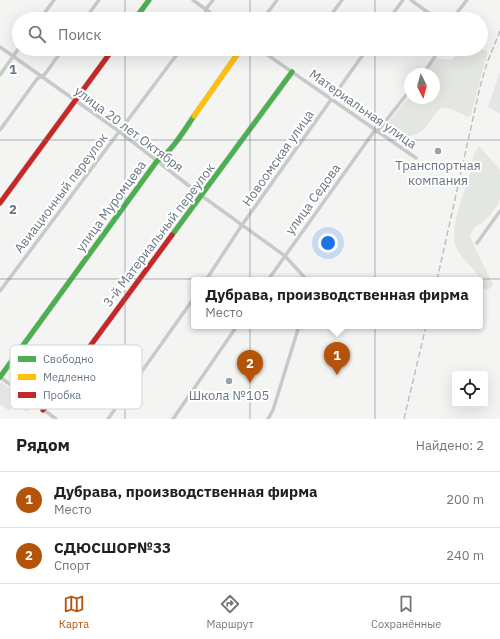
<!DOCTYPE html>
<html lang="ru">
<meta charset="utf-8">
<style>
body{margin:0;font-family:"IBM Plex Sans",sans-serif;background:#f6f6f6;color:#202124}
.controls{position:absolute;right:12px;bottom:12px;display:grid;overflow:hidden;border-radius:4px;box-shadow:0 4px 16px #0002}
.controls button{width:36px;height:36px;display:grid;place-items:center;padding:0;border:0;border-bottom:1px solid #e0e0e0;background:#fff;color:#202124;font:20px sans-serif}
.compass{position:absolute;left:404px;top:68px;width:36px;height:36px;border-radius:50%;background:#fff;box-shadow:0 4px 16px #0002;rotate:174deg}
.you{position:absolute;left:328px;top:243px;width:14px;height:14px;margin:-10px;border:3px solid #fff;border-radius:50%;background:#1a73e8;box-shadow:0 0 0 6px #1a73e833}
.badge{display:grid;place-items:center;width:26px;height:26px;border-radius:50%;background:#b45309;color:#fff;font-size:13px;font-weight:700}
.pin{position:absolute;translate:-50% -33px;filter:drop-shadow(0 1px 2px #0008)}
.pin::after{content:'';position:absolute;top:21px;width:14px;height:12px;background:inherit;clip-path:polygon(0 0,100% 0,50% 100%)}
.popup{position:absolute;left:191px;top:277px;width:292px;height:52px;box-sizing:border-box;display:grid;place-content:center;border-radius:4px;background:#fff;filter:drop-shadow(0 1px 3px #0005);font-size:13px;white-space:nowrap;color:#757577}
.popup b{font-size:15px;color:#202124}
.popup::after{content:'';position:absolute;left:50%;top:100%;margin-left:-8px;border:8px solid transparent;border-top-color:#fff}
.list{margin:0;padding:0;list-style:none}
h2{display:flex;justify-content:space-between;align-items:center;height:52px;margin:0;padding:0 16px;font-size:17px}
h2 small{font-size:13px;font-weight:400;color:#757577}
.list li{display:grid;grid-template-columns:26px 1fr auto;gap:12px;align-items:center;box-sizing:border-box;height:56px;padding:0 16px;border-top:1px solid #e0e0e0}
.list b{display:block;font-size:15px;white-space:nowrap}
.list p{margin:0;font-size:13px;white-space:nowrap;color:#757577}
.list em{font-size:13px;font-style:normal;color:#757577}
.icon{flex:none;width:22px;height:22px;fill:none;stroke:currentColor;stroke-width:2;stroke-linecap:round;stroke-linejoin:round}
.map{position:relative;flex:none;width:500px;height:419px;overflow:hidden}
.search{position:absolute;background:#fff;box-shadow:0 4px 16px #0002;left:12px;right:12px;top:12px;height:44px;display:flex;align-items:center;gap:10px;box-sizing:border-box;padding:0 14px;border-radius:22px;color:#757577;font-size:15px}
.sheet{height:164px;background:#fff}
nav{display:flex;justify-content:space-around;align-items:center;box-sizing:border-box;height:56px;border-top:1px solid #e0e0e0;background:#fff;font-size:11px;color:#757577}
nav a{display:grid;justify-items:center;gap:2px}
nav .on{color:#b45309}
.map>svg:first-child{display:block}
.built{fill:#e4e5e5}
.green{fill:#e4e6e1}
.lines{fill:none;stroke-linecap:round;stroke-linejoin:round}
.fast-casing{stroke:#d1d1d1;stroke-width:6}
.slow-casing{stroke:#d1d1d1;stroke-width:6}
.jam-casing{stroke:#d1d1d1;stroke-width:6}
.street{stroke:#c8caca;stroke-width:3.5}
.fast{stroke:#4caf50;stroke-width:5}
.slow{stroke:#ffc107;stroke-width:5}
.jam{stroke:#c62828;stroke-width:5}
.rail{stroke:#bebfc0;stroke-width:1.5;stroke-dasharray:6 3;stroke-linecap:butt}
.grid{fill:none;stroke:#677580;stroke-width:1;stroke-opacity:0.55}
.poi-dot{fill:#98a1a8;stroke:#fff;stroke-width:1.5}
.labels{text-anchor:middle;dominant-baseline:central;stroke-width:4;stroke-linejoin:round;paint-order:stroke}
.street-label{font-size:13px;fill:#677580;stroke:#fff}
.poi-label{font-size:13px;fill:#677580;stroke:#fff}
.key{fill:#fff;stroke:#d1d6d9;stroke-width:1}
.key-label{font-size:11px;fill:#677580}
.grid-label{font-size:13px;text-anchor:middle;font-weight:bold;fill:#677580;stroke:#fff;stroke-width:4;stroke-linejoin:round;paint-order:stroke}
</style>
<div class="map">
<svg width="500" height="419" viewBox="0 0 500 419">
<rect width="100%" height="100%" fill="#f4f4f3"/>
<path class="built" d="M500,72v42l-12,-7z
M1,382l31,23 -5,7 -11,-8 -6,7 -9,-6 -1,1v-22z"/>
<path class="green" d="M456,49h25l6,2v3l-16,61 -3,2c-7,-3 -21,-13 -29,-7 -6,5 -10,14 -16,20 -6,5 -15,7 -23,9l-17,-10 27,-34v3h24v-24h-10l12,-16 15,2 4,-3z
M479,146l21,24c0,7 0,23 0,29 -4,11 -16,24 -26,29l-4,8 7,16 16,32 -2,4 -5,2c-5,-4 -7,-13 -11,-19 -6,-7 -15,-15 -19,-24 -7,-18 7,-51 13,-69 3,-10 3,-24 10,-32z"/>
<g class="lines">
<g class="fast-casing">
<path id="fast" d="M135,19l14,-19
M172,235l120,-163
M0,377l157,-216c16,-11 26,-29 37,-45"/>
</g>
<g class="slow-casing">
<path id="slow" d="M194,116l47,-67"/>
</g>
<g class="jam-casing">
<path id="jam" d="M0,203l113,-154
M43,410l129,-175"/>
</g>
<path class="street" d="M193,0l26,19
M411,0l26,19
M40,19l14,-19
M85,19l14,-19
M205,19l1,-10 7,-9
M263,19l14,-19
M328,19l14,-19
M389,19l14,-19
M452,19l15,-19
M0,47l120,85 82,64 83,60 22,24
M259,49l157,109
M423,74l17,-25
M0,75l19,-27
M0,130l37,-51 8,-5 18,-25
M377,132l33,-42
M477,243l23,-32
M206,280l36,-55 125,-176
M268,280l107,-150
M0,291l181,-242
M0,377l56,42
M108,419l86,-121
M173,419l64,-93
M268,419l5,-9 26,-84"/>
<use href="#fast" class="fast"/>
<use href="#slow" class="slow"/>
<use href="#jam" class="jam"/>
<path class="rail" d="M437,280l43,-193 7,-24 13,-32
M404,419l22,-93"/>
</g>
<path class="grid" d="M125,0v19M250,0v19M375,0v19M125,49v370M250,49v370M375,49v370M0,140h500M0,279h500"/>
<g class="poi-dot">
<circle cx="438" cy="151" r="4"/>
<circle cx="229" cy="381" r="4"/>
</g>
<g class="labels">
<g class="street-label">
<text transform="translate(363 109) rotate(35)">Материальная улица</text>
<text transform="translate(129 129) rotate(37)">улица 20 лет Октября</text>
<text transform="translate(278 158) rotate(-55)">Новоомская улица</text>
<text transform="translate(61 193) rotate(-53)">Авиационный переулок</text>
<text transform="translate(313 199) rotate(-54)">улица Седова</text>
<text transform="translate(111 206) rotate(-54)">улица Муромцева</text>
<text transform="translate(159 235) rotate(-53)">3-й Материальный переулок</text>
</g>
<g class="poi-label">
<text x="438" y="165">Транспортная<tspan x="438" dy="15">компания</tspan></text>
<text x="229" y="395">Школа №105</text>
</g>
</g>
<rect x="10" y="345" width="132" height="64" rx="6" class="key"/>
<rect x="18" y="356" width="18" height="6" fill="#4caf50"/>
<rect x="18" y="374" width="18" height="6" fill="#ffc107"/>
<rect x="18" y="392" width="18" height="6" fill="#c62828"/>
<g class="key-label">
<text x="43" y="363">Свободно</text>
<text x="43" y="381">Медленно</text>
<text x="43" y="399">Пробка</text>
</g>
<g class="grid-label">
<text x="13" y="74">1</text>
<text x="13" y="214">2</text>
</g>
</svg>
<div class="controls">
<button><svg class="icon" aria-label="locate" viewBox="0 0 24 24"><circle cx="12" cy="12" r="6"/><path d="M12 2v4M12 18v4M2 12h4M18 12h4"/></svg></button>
</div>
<svg class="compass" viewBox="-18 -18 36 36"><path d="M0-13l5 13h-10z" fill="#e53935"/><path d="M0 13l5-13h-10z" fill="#757577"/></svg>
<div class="you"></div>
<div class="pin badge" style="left:337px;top:375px">1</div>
<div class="popup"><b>Дубрава, производственная фирма</b>Место</div>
<div class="pin badge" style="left:250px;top:383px">2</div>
<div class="search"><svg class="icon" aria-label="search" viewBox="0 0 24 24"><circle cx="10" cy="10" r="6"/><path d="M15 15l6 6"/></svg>Поиск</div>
</div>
<section class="sheet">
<h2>Рядом<small>Найдено: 2</small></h2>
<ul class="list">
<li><span class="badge">1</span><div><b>Дубрава, производственная фирма</b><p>Место</p></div><em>200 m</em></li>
<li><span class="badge">2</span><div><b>СДЮСШОР№33</b><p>Спорт</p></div><em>240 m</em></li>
</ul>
</section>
<nav>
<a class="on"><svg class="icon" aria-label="map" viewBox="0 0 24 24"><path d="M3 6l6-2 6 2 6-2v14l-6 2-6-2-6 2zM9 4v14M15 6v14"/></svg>Карта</a>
<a><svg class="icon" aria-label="directions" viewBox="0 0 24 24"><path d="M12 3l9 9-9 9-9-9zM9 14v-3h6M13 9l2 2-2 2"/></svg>Маршрут</a>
<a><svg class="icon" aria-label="saved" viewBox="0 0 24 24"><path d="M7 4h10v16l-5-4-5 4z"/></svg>Сохранённые</a>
</nav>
